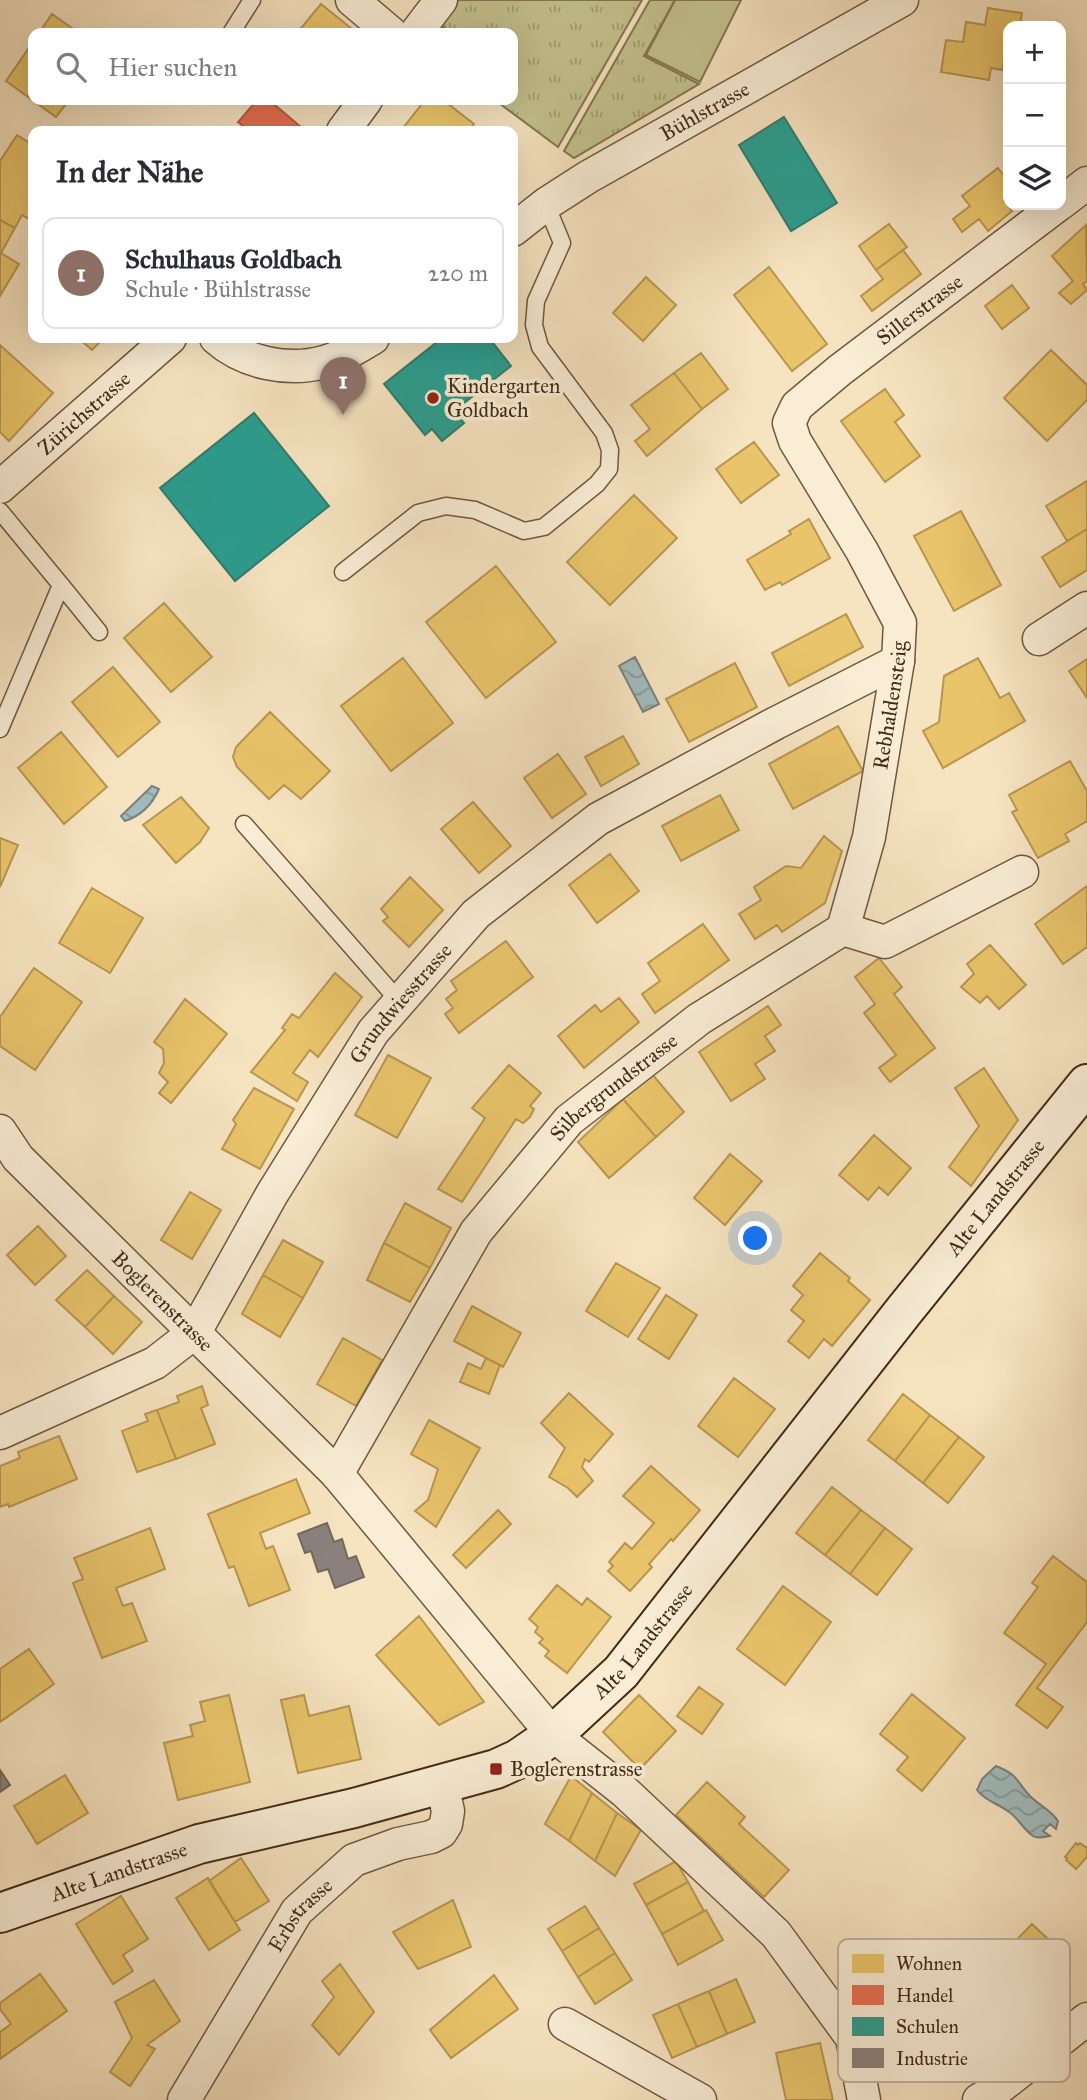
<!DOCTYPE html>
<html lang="de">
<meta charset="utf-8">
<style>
body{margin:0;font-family:"IM FELL Great Primer",serif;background:#f2f2f3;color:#2b2b33}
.controls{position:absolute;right:21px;top:21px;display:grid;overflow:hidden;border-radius:14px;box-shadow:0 7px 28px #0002}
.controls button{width:63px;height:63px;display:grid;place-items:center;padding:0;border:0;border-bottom:2px solid #e1e1e2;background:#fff;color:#2b2b33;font:35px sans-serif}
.you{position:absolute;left:756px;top:1239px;width:24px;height:24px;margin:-18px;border:5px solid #fff;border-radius:50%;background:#1a73e8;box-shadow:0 0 0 10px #1a73e833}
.badge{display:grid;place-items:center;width:46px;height:46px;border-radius:50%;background:#d93025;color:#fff;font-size:23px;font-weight:700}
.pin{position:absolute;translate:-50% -58px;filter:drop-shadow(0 2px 4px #0008)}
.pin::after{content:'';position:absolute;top:37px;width:24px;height:21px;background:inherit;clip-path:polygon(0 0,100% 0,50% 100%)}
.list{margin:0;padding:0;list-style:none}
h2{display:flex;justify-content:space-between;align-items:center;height:91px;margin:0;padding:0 28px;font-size:30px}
h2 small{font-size:23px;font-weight:400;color:#7c7c81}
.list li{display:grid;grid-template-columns:46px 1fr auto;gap:21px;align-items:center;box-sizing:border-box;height:112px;margin:0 14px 14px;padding:0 14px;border:2px solid #e1e1e2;border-radius:14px}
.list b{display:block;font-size:26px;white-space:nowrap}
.list p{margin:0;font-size:23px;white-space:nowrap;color:#7c7c81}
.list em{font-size:23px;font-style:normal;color:#7c7c81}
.icon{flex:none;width:38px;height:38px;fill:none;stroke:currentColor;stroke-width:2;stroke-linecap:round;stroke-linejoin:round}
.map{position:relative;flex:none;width:1087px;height:2100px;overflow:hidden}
.search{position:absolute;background:#fff;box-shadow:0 7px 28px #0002;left:28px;top:28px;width:490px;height:77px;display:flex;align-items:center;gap:18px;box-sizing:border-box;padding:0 24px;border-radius:14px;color:#7c7c81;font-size:26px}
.panel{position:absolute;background:#fff;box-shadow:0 7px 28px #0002;left:28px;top:126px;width:490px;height:217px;border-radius:14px}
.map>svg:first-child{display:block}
.grass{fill:url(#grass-tufts);stroke:#837652;stroke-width:2}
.pitch{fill:#c3c18d;stroke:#837652;stroke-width:2}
.water{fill:url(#water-waves);stroke:#7b817a;stroke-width:2}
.homes{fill:#e9c46a;stroke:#b79651;stroke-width:2}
.shops{fill:#e76f51;stroke:#b65a3f;stroke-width:2}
.schools{fill:#2a9d8f;stroke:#327a6b;stroke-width:2}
.industry{fill:#8a817c;stroke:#75675d;stroke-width:2}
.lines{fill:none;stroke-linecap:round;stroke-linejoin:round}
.lane-casing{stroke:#705840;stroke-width:19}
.street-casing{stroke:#705840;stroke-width:35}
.secondary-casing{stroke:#432a16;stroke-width:42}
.lane{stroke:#f9edd6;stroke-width:16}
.street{stroke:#f9edd6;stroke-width:32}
.secondary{stroke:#f9edd6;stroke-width:38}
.poi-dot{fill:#8f2418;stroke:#f9edd6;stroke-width:2.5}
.labels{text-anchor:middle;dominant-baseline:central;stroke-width:7;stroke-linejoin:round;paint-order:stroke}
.street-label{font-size:21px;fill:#432a16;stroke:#f9edd6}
.poi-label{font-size:21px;fill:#432a16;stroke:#f9edd6;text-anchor:start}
.key{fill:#f9edd6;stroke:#c2b29c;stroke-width:2}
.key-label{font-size:19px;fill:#432a16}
</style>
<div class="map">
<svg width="1087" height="2100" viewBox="0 0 1087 2100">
<defs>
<pattern id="grass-tufts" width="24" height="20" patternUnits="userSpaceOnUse" patternTransform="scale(1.75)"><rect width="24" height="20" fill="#c3c18d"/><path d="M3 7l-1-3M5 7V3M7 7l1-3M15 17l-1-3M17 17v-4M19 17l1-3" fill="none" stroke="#a09d72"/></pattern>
<pattern id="water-waves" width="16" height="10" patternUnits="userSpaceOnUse" patternTransform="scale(1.75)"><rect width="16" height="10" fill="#a1bbbd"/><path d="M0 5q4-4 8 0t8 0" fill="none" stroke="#859899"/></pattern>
</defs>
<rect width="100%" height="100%" fill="#f6e3c0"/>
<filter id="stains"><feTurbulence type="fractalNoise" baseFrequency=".00286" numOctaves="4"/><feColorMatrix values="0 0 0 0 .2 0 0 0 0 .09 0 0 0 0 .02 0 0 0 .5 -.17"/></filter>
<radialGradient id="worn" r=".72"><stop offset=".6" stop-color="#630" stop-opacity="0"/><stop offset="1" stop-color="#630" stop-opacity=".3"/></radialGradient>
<path class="grass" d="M458,0h184l-84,147 -63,-47h18v-67h-74l5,-6 -4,-3z
M650,0h25l-31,56 55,28 -125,74 -10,-7z"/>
<path class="pitch" d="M675,0h66l-41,82 -54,-27z"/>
<path class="water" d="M635,657l24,47 -16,8 -24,-46z
M152,786l7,3c-7,16 -19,27 -34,32l-4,-5z
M996,1766c22,9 19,13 33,29 9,10 21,14 29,26l-2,8 -6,-5 -7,7 7,5c-6,1 -12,3 -17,0 -9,-6 -15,-18 -24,-24 -11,-9 -23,-10 -32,-22l5,-11z"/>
<path class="homes" d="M321,4l36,29h-60z
M988,8l34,5 -2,13h-12v13l-6,31 -11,-2 -2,12 -48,-8 5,-32 17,2 3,-20 19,3z
M52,14l27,19h-40z
M33,42v58h36l-13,17 -50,-36z
M425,100h18l31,24 -5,7h-62l-4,-3z
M17,135l16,10v76l-11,-6 -7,13 -15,-8v-59z
M998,168l10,13v17l-4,3 8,10 -24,20 -9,-12 -17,13 -9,-13 17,-13 -8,-10z
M0,220l15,8 -14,25 18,11 -19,32z
M889,224l18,23 -31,23 -17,-24z
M1086,225l1,56 -4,3 4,6 -16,14 -12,-11 14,-12 -21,-25z
M903,250l18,24 -49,37 -11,-15 22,-17 -7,-9z
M769,267l58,77 -35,27 -58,-76z
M646,277l30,28 -33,36 -30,-28z
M1012,285l17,23 -27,21 -17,-23z
M78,338h26l-12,12z
M0,345l53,48 -44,48 -9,-9z
M1051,350l36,35v15l-40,41 -43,-43z
M701,353l27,36 -26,20 -28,-36z
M674,373l28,36 -55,47 -12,-15 15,-12 -19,-24z
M885,389l19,26 -9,7 25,34 -35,26 -44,-61z
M754,442l25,33 -38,28 -25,-34z
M1087,481v48l-20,12 -21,-35z
M634,495l43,43 -67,67 -43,-43z
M961,511l40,74 -47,26 -40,-75z
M809,519l21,39 -48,27 -2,-3 -15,8 -18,-30 44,-26 -2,-3z
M1087,529v41l-27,17 -18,-30z
M496,566l60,76 -70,56 -60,-76z
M164,603l48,54 -41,35 -47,-54z
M846,614l17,33 -74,39 -17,-33z
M403,658l50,65 -62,48 -50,-65z
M978,658l22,40 9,-5 16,28 -82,47 -20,-37 16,-9 5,-46z
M1087,659v39l-18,-27z
M735,663l22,44 -68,35 -23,-43z
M113,667l47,55 -42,35 -46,-55z
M270,712l60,59 -29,28 -17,-14 -15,14 -32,-32 -4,-10 3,-10z
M838,726l25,45 -70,38 -24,-45z
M61,732l46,55 -43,37 -46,-56z
M623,736l16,28 -38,22 -16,-29z
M558,754l28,40 -34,24 -28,-40z
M1070,761l17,30v30l-22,13 4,7 -31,17 -26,-46 5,-2 -8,-15z
M720,795l19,35 -58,31 -19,-35z
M181,797l28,31 -9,14 -24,21 -33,-38z
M473,802l38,44 -32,27 -38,-44z
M824,836l18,15 -17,52 -43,29 -5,-7 -22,14 -16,-25 22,-14 -7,-13 32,-21 15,2z
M0,838l18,7 -18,42z
M610,854l29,37 -42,32 -28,-38z
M410,877l33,33 -34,37 -26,-26 5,-4 -7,-8z
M1087,886v61l-24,17 -28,-40z
M92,888l51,30 -33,55 -51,-30z
M703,924l26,36 -74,53 -13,-19 18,-13 -12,-18z
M506,941l27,36 -74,56 -14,-19 8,-6 -7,-9 11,-9 -6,-9z
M990,945l36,40 -27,24 -12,-13 -7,7 -19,-16 13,-13 -7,-10z
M879,958l23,29 -8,7 41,54 -45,34 -11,-14 17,-13 -32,-42 11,-9 -20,-27z
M34,968l48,34 -47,68 -35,-24v-29z
M335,973l27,24 -44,60 -8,-7 -17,23 15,9 -11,19 -46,-29 34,-42 -3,-2 10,-14 7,4z
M619,998l20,24 -55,46 -26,-32 37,-31 6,7z
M185,999l42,35 -56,69 -12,-10 9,-11 -9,-9 5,-10 -1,-14 -9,-7z
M768,1006l13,19 -16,11 10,15 -20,13 10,15 -34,22 -32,-49z
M388,1055l43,23 -34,60 -42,-23z
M509,1065l32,28 -11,13 4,3 -4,8 -7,6 -7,-4 -54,83 -24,-13 47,-71 -13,-10z
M984,1068l34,52 -47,66 -22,-19 30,-41 -24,-38z
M652,1074l32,38 -28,25 -33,-38z
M254,1088l40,21 -34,60 -38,-20 14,-25 -3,-4z
M623,1099l33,38 -47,41 -31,-36z
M874,1135l37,33 -23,27 -9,-8 -11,13 -29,-25z
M730,1154l32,27 -37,44 -31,-27z
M190,1192l31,18 -29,49 -31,-19z
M405,1203l46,25 -21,40 -46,-25z
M38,1226l28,30 -31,29 -28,-30z
M283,1240l40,22 -20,36 -40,-23z
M384,1243l46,25 -20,34 -43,-22z
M820,1253l30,25 -2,3 22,19 -38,46 -8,-7 -15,19 -21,-17 16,-20 -13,-11 12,-15 -10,-9z
M616,1263l44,25 -32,49 -42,-26z
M87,1270l27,26 -29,31 -29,-27z
M263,1275l40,23 -23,39 -38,-23z
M666,1295l31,20 -28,44 -31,-20z
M114,1296l28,26 -29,32 -28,-27z
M472,1306l49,27 -18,34 -49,-26z
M343,1338l39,22 -26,46 -39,-22z
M486,1358l14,7 -11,29 -29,-12 8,-19 13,6z
M734,1378l41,31 -37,48 -40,-31z
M202,1386l6,19 -7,3 14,36 -39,15 -19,-49 22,-8 -2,-6z
M569,1393l44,41 -24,28 -4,-3 -3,8 11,14 -16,16 -9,-9 -19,-11 16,-29 -24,-25z
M903,1394l27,21 -35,46 -27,-21z
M157,1410l19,49 -39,13 -15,-41 26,-10 -3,-7z
M930,1415l29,22 -36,46 -28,-22z
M429,1420l51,28 -44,79 -21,-16 13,-11 10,-31 -27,-15z
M59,1436l18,43 -68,28 -1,-3 -8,3v-41l20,-8 -2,-6z
M959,1437l25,20 -36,46 -25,-20z
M651,1466l49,44 -27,31 -2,-2 -22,25 3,3 -22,24 -22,-20 5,-5 -4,-4 16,-19 7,6 22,-26 -31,-27z
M296,1479l14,34 -50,20 6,16 7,-3 17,44 -41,16 -15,-40 -5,2 -21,-54z
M832,1487l29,23 -36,45 -29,-22z
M498,1510l13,14 -45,44 -13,-13z
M861,1510l24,18 -35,46 -25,-19z
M150,1528l15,41 -49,19 7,18 9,-3 15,38 -45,17 -29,-75 10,-4 -9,-21z
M885,1528l27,21 -35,46 -27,-21z
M1053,1556l34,26v40l-50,66 26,19 -16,21 -31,-23 30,-41 -42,-31 34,-46 -6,-4z
M557,1585l25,20 5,-7 24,19 -44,56 -22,-17 4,-5 -10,-8 4,-4 -8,-7 3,-5 -9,-8z
M783,1586l48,36 -46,63 -48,-36z
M419,1616l65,86 -45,23 -63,-70z
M29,1649l25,35 -54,38v-53z
M699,1687l24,17 -21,30 -25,-18z
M912,1694l53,44 -43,53 -25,-21 11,-13 -28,-23z
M229,1695l21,87 -72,18 -14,-57 29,-7 -3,-11 15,-4 -5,-19z
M304,1695l5,21 40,-10 12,53 -63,14 -17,-73z
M639,1695l37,36 -36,38 -37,-37z
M65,1775l23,38 -51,31 -23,-38z
M571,1776l21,17 -23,48 -24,-17z
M707,1782l38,35 -6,7 50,46 -25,27 -88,-82z
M592,1793l25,20 -22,48 -26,-20z
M617,1813l24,17 -26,46 -20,-15z
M1076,1843l2,2 2,-2 7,5v9l-11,12 -10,-9 1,-2 -2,-1z
M241,1858l28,43 -34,21 -26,-41z
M676,1861l12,21 -42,23 -12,-21z
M208,1878l32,52 -31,20 -33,-52z
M688,1882l16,29 -42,23 -16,-29z
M121,1896l27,43 -25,16 10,16 -20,13 -37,-60z
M453,1900l18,47 -53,22 -25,-37z
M585,1906l14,22 -37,23 -14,-22z
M706,1910l17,30 -45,25 -16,-31z
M1032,1924l34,32 -52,55 -34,-34z
M599,1928l16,25 -37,24 -16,-26z
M615,1953l17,27 -37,24 -17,-27z
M340,1964l34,48 -35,43 -27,-30 22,-28 -12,-16z
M40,1974l27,37 -67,48v-27l11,-8 -11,-15v-6z
M494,1975l24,34 -67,49 -21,-28z
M736,1979l19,43 -28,12 -18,-43z
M154,1980l26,41 -33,24 8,4 -25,37 -20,-14 22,-34 -17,-36z
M709,1991l18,43 -30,13 -19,-43z
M678,2004l19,43 -25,11 -19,-43z
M820,2043l13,57h-47l-10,-47z"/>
<path class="shops" d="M257,100h12l32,27 -4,4h-59l5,-5 -5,-4z"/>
<path class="schools" d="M784,117l53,86 -46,28 -52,-86z
M442,338h47l22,28 -57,45 10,12 -22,18 -10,-12 -7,6 -41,-51z
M254,413l75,93 -94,75 -75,-93z"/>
<path class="industry" d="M327,1523l7,19 8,-3 6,20 8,-3 8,21 -29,11 -7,-19 -10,3 -7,-21 -6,2 -7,-19z
M0,1770l10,15 -10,7z"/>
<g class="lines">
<g class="lane-casing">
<path id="lane" d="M231,33l21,-33
M0,511l61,74
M343,572l75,-59 28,-7 29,4 49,21 20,-4 53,-43 12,-15 1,-19 -6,-17 -64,-86 -6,-22 2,-24 26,-58 -16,-39
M0,729l61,-144 38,47
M244,824l155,177"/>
</g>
<g class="street-casing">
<g id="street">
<path d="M352,0l39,33"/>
<path d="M416,33l25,-33"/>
<path d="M343,131l23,-31"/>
<path d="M1061,203l26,-20"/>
<path id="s1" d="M513,230l33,-26 42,-27 314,-177"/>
<path d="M216,338c28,25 72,34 108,24 17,-4 34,-15 49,-24"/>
<path id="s2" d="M0,487l170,-149"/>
<path d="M1039,639l48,-31"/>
<path id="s3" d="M843,929l26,-92 29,-176 2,-38 -38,-72 -67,-110 -6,-18 8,-17 43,-36 218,-165"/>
<path id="s4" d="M0,1131l18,27 319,316 216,261 72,57 151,142 76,104 12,62"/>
<path id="s5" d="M0,1433l155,-70 40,-31 77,-138 101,-162 103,-118 122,-95 178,-96 122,-62"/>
<path id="s6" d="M337,1474l139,-242 93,-112 130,-101 144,-90 42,13 137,-70"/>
<path d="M565,2024l135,76"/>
<path id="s7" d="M184,2100l113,-189 57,-51 44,-16 33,-7 10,-5 5,-8 2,-13 -6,-27"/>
<path d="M979,2100l16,-9 92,-72"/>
</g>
</g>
<g class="secondary-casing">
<g id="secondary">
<path id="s8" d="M0,1913l199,-69 155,-36 142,-39 22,-10 35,-24 68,-63 282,-360 184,-228"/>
</g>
</g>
<use href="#lane" class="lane"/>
<use href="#street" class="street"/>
<use href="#secondary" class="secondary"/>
</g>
<g class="poi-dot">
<circle cx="433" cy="398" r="7"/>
<rect x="489" y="1762" width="14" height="14" rx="3.5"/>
</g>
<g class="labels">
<g class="street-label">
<text stroke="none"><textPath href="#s1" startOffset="226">Bühlstrasse</textPath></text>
<text stroke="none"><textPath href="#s3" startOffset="716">Sillerstrasse</textPath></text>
<text stroke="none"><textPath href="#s2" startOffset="112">Zürichstrasse</textPath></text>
<text stroke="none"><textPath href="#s3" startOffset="229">Rebhaldensteig</textPath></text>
<text stroke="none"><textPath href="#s5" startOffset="609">Grundwiesstrasse</textPath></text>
<text stroke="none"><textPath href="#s6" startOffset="480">Silbergrundstrasse</textPath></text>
<text stroke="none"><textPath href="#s8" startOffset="1281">Alte Landstrasse</textPath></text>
<text stroke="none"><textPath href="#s4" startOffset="236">Boglerenstrasse</textPath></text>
<text stroke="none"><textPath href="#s8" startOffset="714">Alte Landstrasse</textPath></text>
<text stroke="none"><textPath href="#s8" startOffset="126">Alte Landstrasse</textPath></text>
<text stroke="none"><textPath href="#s7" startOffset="219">Erbstrasse</textPath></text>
</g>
<g class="poi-label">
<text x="447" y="386">Kindergarten<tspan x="447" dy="24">Goldbach</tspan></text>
<text x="510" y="1769">Boglerenstrasse</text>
</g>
</g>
<rect x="838" y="1939" width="232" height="143" rx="10" class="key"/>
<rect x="852" y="1954" width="32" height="19" fill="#e9c46a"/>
<rect x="852" y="1985" width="32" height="20" fill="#e76f51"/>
<rect x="852" y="2017" width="32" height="19" fill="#2a9d8f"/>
<rect x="852" y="2048" width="32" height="20" fill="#8a817c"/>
<g class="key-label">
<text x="896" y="1970">Wohnen</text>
<text x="896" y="2002">Handel</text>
<text x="896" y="2033">Schulen</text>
<text x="896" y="2065">Industrie</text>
</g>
<rect width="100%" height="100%" filter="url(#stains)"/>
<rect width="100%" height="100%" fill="url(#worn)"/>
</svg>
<div class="controls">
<button>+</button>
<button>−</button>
<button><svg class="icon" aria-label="layers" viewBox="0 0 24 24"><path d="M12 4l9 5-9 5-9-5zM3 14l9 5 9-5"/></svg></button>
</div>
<div class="you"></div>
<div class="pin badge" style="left:343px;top:415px;background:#8d6e63">1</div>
<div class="search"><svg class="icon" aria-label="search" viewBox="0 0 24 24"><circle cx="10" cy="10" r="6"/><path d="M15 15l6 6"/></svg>Hier suchen</div>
<section class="panel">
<h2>In der Nähe<small></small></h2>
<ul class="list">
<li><span class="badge" style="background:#8d6e63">1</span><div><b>Schulhaus Goldbach</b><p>Schule · Bühlstrasse</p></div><em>220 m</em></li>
</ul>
</section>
</div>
